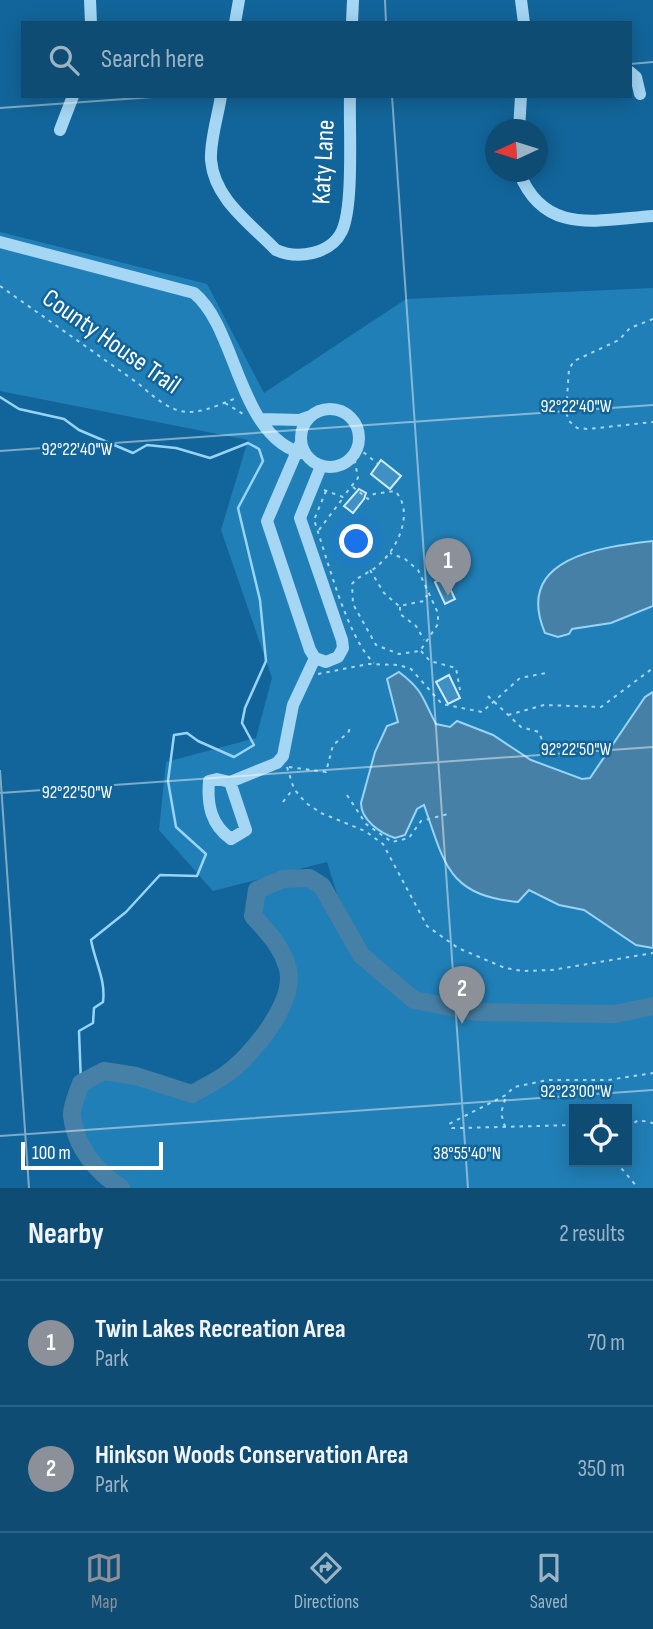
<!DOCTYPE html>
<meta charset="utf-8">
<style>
body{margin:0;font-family:"Sofia Sans Condensed",sans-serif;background:#175379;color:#f1f3f6}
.controls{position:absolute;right:21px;bottom:21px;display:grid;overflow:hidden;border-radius:0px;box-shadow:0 4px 18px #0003}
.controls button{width:63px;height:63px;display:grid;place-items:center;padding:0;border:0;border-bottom:2px solid #2e6386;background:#0e4c74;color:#f1f3f6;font:35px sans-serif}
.compass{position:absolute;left:485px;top:119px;width:63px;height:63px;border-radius:50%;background:#0e4c74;box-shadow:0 4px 18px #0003;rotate:266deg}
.scale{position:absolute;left:21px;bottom:18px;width:142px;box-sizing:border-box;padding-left:7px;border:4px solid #fff;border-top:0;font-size:19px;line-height:24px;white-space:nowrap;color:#fff;-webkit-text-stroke:5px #12659a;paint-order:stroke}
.you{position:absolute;left:357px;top:542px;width:24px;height:24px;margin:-18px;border:5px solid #fff;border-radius:50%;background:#1a73e8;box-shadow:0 0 0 10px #1a73e833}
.badge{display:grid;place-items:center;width:46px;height:46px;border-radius:50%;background:#8c9099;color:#fff;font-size:23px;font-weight:700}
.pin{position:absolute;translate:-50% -58px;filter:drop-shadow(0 2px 4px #0008)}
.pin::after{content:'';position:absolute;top:37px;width:24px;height:21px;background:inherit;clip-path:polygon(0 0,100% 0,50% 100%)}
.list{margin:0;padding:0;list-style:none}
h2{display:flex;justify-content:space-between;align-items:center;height:91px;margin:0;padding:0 28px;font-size:30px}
h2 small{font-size:23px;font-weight:400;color:#9bb4c5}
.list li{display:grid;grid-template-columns:46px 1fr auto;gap:21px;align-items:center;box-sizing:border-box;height:126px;padding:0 28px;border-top:2px solid #2e6386}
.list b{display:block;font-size:26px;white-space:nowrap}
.list p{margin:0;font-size:23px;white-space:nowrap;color:#9bb4c5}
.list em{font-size:23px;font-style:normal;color:#9bb4c5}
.icon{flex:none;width:38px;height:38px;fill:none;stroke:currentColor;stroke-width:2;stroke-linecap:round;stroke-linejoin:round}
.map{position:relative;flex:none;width:653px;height:1188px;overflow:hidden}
.search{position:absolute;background:#0e4c74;box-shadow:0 4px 18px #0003;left:21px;right:21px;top:21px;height:77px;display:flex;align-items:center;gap:18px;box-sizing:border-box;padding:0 24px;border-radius:0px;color:#9bb4c5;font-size:26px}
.sheet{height:343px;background:#0e4c74}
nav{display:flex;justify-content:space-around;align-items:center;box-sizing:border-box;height:98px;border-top:2px solid #2e6386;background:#0e4c74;font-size:19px;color:#9bb4c5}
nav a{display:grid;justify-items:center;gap:4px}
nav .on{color:#8c9099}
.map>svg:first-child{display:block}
.green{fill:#217fb7;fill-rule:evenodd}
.water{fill:#4780a6;stroke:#97d4f7;stroke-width:2}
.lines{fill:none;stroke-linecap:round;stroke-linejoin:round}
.stream{stroke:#97d4f7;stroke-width:2.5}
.river{stroke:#4780a6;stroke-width:18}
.building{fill:#3f90c3;stroke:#ceebfd;stroke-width:2}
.path{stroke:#a5d6f4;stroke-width:2;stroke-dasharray:3.5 5;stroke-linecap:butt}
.minor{stroke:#a5d6f4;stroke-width:12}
.ticks{fill:none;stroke:#fff;stroke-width:2;stroke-opacity:0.45}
.labels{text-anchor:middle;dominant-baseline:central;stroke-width:5;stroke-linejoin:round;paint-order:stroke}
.street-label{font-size:26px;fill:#fff;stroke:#12659a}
.ticks-label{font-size:18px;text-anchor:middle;fill:#fff;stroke:#12659a;stroke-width:5;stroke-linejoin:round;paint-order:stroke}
</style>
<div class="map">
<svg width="653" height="1188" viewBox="0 0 653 1188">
<rect width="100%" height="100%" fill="#12659a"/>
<path class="green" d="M0,232l207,52 57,109 142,-94 247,-11v713l-70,12 32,1 38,-8v182h-532c-25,-18 -45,-40 -49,-72 -1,-10 6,-23 9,-33l23,-12 32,5 56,18c11,-6 24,-12 33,-19 26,-20 70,-70 63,-104 -4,-23 -20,-39 -35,-55l4,-26c96,-40 64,45 121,78l-31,-42 -20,-64 -114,29 -54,-61 7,-68 90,-24 16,-60 -51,-148 27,-90 -248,-49zM574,1109h53v53h-53z"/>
<path class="water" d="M653,541v65l-42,17 -39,6 -3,5 -11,3 -13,-4c-32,-75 55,-86 108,-92z
M399,672c25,19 23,26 37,52l14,3 7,-6 36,14 38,25 51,19 8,-1 55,-81 8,-5v256l-17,-3 -52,-35 -25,-5 -30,-15 -11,12c-71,-7 -73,-38 -94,-97l-7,4 -12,26 -10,3c-15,-5 -34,-18 -34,-35l14,-51 12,-26 11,-4 -11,-43z"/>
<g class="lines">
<path class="stream" d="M0,397l19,12 45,10 15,11 54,23 14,-8 29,3 34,10 38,-15 11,6 4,12 -25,47 22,92 6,61 -21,47 -3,15 12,22 -20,12 -36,-16 -11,-8 -13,2 -6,46 8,46 30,27 -9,22 -37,-1 -34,37 -35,28c4,22 15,40 12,62l-9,6 -1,15 -14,8 2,52"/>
<path class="river" d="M121,1188c-25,-17 -45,-40 -49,-72 -1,-10 6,-23 9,-33l23,-12 32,5 56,18c10,-6 23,-12 33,-19 26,-18 71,-72 63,-106 -6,-22 -20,-37 -35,-53l4,-26 26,-11 26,-1 13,8 39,69 53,45 62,12 139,2 38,-8"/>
</g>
<path class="building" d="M381,460l20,16 -11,13 -19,-15z
M359,489l7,4 -2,6 -11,14 -9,-7z
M444,576l11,23 -10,5 -10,-22z
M449,675l11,23 -12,6 -12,-22z"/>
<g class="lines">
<path class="path" d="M0,286l139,98c39,35 50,34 97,14
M653,319l-23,9 -11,12 -45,21 -5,8 -3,43 3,9 8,7 11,1 65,-7
M225,403l18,11
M357,447l21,17
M346,467l9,-5 8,-19
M353,487l15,12 6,-5 21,-3c21,22 1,61 -20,77 -8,6 -17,8 -23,16l1,20 23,41 23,9 21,-3 18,-27v-11l-20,-43 -13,-11 -15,-6
M324,490l19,7 15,-19 -3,-16
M326,491l-12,29c13,37 33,118 60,143
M319,530l24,-32
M370,570l14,23 15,13 25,-5 3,-6
M400,607v7l16,12 8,14
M421,651l9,10 26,7 4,22
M318,674l50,-10 31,1 12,4 31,35 40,8 38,-34 26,-5
M488,696l33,31 18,5 6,16
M508,715l36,-10 57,2 52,-39
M287,767l7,22 12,14 15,10 44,18 18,13 44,82 31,22 47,20 18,3 29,-1 101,-17
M289,767l37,5 7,-27 15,-12 3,-7
M347,795l19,29 26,18 17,-4 12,-17 27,-7
M283,802l10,-13
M574,1125l-112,3h-10l-3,-4 57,-29 8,-8 34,-7h60l45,-7
M505,1127l-4,-14 5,-17
M627,1127l12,-7 14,3
M616,1162l22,26"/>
<path class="minor" d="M90,0l1,23
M521,0l3,23
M235,23l4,-23
M352,23l1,-23
M630,72l6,5 4,17
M221,96c-3,20 -11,44 -10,64 3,39 40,64 65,90 22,10 55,4 66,-19 12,-26 7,-103 8,-135
M60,130l13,-34
M519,130l2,-34
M519,172c25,64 78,48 134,44
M0,242l194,51c44,36 44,146 111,161
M301 438a29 29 0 1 1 58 0a29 29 0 1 1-58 0Z
M261,419l39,1 11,-4
M301,442l-34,79 43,129 5,8 11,4 12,-5 5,-9 -1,-8 -42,-122 21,-52
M230,782l-13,-3 -8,2c-2,24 2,44 22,58l15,-9 -16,-48 47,-19 6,-7 10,-51 22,-47"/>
</g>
<path class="ticks" d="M385,0l1,23M630,64l23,-2M392,96l76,1092M0,108l167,-12M0,451l653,-46M0,770l29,418M0,793l653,-46M0,1136l653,-46"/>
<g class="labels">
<g class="street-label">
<text transform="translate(324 162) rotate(-87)">Katy Lane</text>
<text transform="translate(111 342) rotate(35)">County House Trail</text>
</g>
</g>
<g class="ticks-label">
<text x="576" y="412">92°22'40"W</text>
<text x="77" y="455">92°22'40"W</text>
<text x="576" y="755">92°22'50"W</text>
<text x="77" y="798">92°22'50"W</text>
<text x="576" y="1097">92°23'00"W</text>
<text x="467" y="1159">38°55'40"N</text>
</g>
</svg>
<div class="controls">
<button><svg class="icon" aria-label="locate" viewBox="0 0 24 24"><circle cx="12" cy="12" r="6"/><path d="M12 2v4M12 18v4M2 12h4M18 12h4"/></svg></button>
</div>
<svg class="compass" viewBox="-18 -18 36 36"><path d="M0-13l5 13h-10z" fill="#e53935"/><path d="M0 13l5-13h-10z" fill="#9bb4c5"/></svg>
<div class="scale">100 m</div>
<div class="you"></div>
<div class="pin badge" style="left:448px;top:596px">1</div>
<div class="pin badge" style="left:462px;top:1024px">2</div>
<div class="search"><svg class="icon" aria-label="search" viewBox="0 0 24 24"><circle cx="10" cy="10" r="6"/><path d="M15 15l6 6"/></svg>Search here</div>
</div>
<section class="sheet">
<h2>Nearby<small>2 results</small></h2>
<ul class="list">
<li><span class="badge">1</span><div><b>Twin Lakes Recreation Area</b><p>Park</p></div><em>70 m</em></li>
<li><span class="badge">2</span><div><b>Hinkson Woods Conservation Area</b><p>Park</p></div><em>350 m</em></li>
</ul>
</section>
<nav>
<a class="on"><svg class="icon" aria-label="map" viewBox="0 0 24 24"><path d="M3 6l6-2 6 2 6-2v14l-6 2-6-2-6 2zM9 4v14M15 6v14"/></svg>Map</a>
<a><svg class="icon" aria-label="directions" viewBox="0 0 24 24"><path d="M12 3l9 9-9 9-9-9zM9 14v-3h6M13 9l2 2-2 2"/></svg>Directions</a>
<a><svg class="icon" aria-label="saved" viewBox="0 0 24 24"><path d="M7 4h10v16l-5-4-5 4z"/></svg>Saved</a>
</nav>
